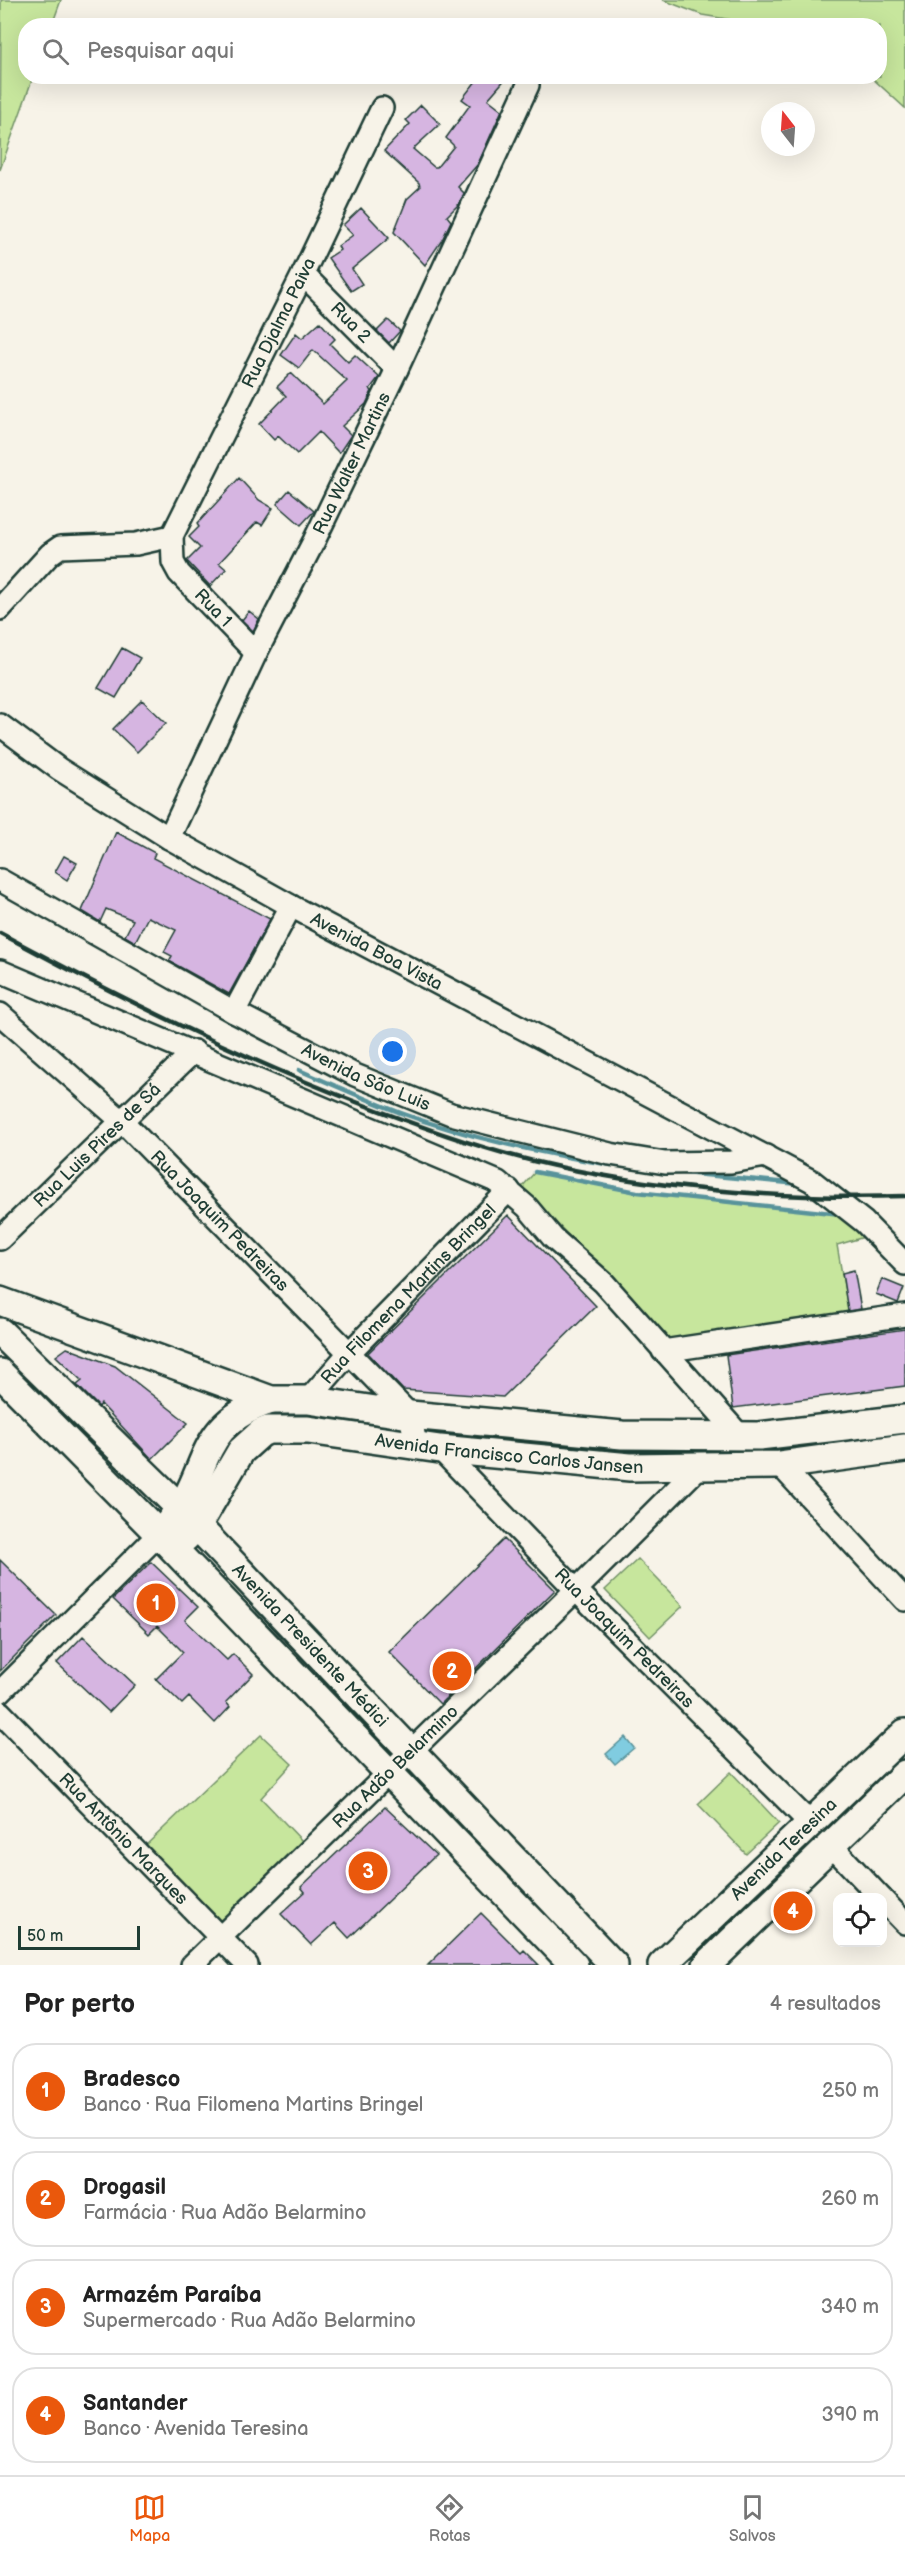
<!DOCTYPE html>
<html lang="pt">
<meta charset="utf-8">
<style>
body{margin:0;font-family:"Balsamiq Sans",sans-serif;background:#f2f2f2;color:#222}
.controls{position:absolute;right:18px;bottom:18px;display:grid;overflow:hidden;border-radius:12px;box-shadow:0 6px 24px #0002}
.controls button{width:54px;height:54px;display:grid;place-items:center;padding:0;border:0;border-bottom:2px solid #e0e0e0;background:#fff;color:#222;font:30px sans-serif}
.compass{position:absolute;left:761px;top:102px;width:54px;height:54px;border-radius:50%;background:#fff;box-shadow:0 6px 24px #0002;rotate:343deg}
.scale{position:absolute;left:18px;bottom:15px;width:122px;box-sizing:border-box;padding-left:6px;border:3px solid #1f3d34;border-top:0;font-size:16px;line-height:21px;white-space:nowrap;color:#1f3d34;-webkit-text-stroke:4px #f7f3e8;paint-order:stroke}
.you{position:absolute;left:393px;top:1052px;width:21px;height:21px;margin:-15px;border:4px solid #fff;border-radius:50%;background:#1a73e8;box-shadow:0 0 0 9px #1a73e833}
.badge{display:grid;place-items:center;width:39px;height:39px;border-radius:50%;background:#ea580c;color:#fff;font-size:20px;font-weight:700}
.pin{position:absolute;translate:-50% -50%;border:3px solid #fff;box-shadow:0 2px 6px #0006}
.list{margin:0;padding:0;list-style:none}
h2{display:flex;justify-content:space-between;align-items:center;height:78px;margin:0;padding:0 24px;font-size:26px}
h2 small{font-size:20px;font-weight:400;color:#767676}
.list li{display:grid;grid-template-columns:39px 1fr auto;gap:18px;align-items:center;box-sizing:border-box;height:96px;margin:0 12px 12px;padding:0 12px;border:2px solid #e0e0e0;border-radius:24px}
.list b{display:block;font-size:22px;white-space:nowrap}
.list p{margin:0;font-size:20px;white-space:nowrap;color:#767676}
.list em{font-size:20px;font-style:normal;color:#767676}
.icon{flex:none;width:33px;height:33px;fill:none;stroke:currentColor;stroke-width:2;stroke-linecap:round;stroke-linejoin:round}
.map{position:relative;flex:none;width:905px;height:1965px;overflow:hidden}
.search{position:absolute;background:#fff;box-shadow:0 6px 24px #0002;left:18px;right:18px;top:18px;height:66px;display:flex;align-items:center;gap:15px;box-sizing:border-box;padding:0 21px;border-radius:24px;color:#767676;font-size:22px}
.sheet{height:510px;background:#fff}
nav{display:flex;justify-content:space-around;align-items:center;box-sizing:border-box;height:84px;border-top:2px solid #e0e0e0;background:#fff;font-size:16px;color:#767676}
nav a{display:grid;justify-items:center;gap:3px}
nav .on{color:#ea580c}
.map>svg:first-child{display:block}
.green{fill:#c7e69d;stroke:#739268;stroke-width:1.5}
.water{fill:#80cce0;stroke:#59939b;stroke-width:1.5}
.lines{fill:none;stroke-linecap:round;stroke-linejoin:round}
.stream{stroke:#59939b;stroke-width:4.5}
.building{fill:#d6b5e1;stroke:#1f3d34;stroke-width:1.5}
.minor-casing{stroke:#1f3d34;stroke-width:26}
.major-casing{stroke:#1f3d34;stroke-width:32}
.minor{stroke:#f7f3e8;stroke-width:21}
.major{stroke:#f7f3e8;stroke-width:27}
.rail{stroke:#1f3d34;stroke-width:4.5}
.labels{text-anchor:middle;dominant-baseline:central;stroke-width:5;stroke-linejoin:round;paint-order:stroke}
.street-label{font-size:18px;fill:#1f3d34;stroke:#f7f3e8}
</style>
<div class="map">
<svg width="905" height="1965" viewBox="0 0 905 1965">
<rect width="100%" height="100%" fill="#f7f3e8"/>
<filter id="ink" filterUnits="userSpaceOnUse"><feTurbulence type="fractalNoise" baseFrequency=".0167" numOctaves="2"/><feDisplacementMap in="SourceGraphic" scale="12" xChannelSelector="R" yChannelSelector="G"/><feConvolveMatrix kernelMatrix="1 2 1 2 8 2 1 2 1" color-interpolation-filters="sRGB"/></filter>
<g filter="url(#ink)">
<path class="green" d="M1,0h60l-9,25 -26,1v50l7,1 -33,93z
M663,0h242v108l-34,-31 9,-1v-50l-117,-1 -61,-10z
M535,1172l102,20 206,22 21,23 -27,8 12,70 -179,26 -148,-154z
M638,1559l45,47 -33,31 -45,-47z
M261,1735l31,29 -31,34 43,45 -83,83 -78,-78z
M731,1772l48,51 -33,31 -48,-50z"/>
<path class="water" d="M625,1737l9,11 -19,16 -9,-10z"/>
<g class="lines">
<path class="stream" d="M299,1070c34,15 68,30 102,43 67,25 140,40 210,52
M631,1168l168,16
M535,1172l102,20 204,22"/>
</g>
<path class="building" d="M480,76h28l-20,23 14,11 -24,54 -20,23 6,6 -4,10 -13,13 4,5 -9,19 -17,25 -31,-33 13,-33 13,-12 -1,-4 -35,-32 26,-27 -4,-4 15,-15 19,19 -27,25 21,18h3l17,-21 -8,-8 24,-33 -8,-6z
M361,208l28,30 -37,31 10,15 -11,7 -23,-33 12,-8 -2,-4 15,-11 -10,-10z
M388,320l12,11 -11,12 -12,-12z
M320,322l15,17 -5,5 18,18 7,-7 24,22 -9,12 2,2 -6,13 -24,22 9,9 -12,18 -20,-21 -22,22 -19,-18 -4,4 -15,-16 27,-28 -9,-9 14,-14 32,31 24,-23 -34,-31 -14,18 -18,-13 15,-22 6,5z
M239,478l20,22 14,8 -11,17 -5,-3 -38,41 7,6 -16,17 -23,-25 13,-13 -11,-11 10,-10 -2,-3z
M289,490l25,21 -13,14 -24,-21z
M249,611l10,8 -6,12 -11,-11z
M122,648l18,10 -24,40 -18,-10z
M142,700l24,23 -29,29 -24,-23z
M116,832l39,21 -2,5 117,61 -41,75 -60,-33 3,-5 -8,-4 12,-22 -28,-13 -13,25 -10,-6 8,-16 -27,-11 -6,13 -18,-11z
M64,856l13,7 -10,17 -12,-8z
M508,1215l88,91 -93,91 -100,-7 -35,-37z
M854,1270l7,39 -13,2 -6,-38z
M882,1279l22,9 -6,15 -22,-9z
M905,1329v57l-172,22 -7,-53z
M67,1348l48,18 73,57 -36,36 -51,-55 -2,3 -22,-22 5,-4 -26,-25z
M504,1539l51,51 -115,114 -51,-52z
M0,1560l56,55 -56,56z
M151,1562l47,45 -13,13 42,40 6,-6 20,20 -27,28 4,5 -15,16 -26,-26 -7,7 -26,-25 27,-27 -26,-26 -8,8 -36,-35z
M83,1636l52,49 -26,27 -52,-49z
M385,1807l51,48 -87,83 -14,-15 -24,22 -30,-31 24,-22 -4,-5z
M481,1913l40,40 3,-3 15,15h-111z"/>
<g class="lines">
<g class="minor-casing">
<g id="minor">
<path id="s1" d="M303,274l94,95"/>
<path d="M0,609l50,-55 10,-7 76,-3 36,-8"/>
<path id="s2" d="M256,653l-77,-80 -6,-11 -1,-26 131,-262 79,-166"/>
<path id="s3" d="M0,725l59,44 110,69 122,68 521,275 52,41 41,42"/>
<path id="s4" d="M169,838l87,-185 58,-112 83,-172 131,-284"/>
<path id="s5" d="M0,880l234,132 121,63 96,39 159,40 55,9 66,-1 35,-6"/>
<path d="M0,971l498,211 29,25 26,31 51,45 137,154"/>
<path d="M234,1012l57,-106"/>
<path id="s6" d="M0,1014l123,108 287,293 6,29"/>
<path id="s7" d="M0,1239l194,-188"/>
<path d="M663,1351l242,-36"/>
<path id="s8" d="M308,1400l41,-47 160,-163"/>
<path id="s9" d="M440,1449l136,141 235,234"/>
<path d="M780,1465l125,135"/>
<path d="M0,1692l159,-158"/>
<path id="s10" d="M0,1712l247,253"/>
<path d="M831,1845l50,53"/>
<path d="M882,1899l23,24"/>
<path id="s11" d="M192,1965l384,-375 124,-124"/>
</g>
</g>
<g class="major-casing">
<g id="major">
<path d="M0,1301l271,99h37l102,15 212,20 137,1 146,-17"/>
<path id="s12" d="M0,1332l181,177 433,456"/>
<path d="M0,1373l159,161 415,431"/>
<path d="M171,1520c41,-47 23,-96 100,-120"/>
<path id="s13" d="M185,1538l12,-12 44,-75 20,-18 7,-3h40l132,19 190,18 150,-2 125,-17"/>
<path id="s14" d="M662,1965l243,-232"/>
<path d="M707,1965l198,-191"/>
</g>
</g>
<use href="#minor" class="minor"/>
<use href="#major" class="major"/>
<path class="rail" d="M0,933c119,64 238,124 364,172 55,21 112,42 169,56 116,28 253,39 372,35"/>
</g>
</g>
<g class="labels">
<g class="street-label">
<text stroke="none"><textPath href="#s1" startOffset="68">Rua 2</textPath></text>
<text stroke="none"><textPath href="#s2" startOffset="388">Rua Djalma Paiva</textPath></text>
<text stroke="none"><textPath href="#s4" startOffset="417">Rua Walter Martins</textPath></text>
<text transform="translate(213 608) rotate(46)">Rua 1</text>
<text stroke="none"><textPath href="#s3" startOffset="440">Avenida Boa Vista</textPath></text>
<text stroke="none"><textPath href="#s5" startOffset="416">Avenida São Luis</textPath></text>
<text stroke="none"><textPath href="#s7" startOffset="135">Rua Luis Pires de Sá</textPath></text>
<text stroke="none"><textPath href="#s6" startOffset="302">Rua Joaquim Pedreiras</textPath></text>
<text stroke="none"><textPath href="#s8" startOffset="146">Rua Filomena Martins Bringel</textPath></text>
<text stroke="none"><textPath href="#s13" startOffset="381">Avenida Francisco Carlos Jansen</textPath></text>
<text stroke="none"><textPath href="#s9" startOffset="264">Rua Joaquim Pedreiras</textPath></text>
<text stroke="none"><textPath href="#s12" startOffset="441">Avenida Presidente Médici</textPath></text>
<text stroke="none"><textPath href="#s11" startOffset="284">Rua Adão Belarmino</textPath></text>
<text stroke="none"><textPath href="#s10" startOffset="177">Rua Antônio Marques</textPath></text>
<text stroke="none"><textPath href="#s14" startOffset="168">Avenida Teresina</textPath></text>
</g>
</g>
</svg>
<div class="controls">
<button><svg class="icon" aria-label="locate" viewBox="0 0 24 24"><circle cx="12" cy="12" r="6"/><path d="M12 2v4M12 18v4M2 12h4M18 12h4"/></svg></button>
</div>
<svg class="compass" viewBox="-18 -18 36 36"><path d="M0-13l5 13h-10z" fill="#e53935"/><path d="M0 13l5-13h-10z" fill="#767676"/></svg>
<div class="scale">50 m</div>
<div class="you"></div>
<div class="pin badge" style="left:156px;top:1603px">1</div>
<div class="pin badge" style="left:452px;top:1671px">2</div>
<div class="pin badge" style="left:368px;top:1871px">3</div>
<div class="pin badge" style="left:793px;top:1911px">4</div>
<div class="search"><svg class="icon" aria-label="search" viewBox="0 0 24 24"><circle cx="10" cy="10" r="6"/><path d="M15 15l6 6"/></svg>Pesquisar aqui</div>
</div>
<section class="sheet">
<h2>Por perto<small>4 resultados</small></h2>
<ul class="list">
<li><span class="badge">1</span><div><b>Bradesco</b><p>Banco · Rua Filomena Martins Bringel</p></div><em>250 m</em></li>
<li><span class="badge">2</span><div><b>Drogasil</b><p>Farmácia · Rua Adão Belarmino</p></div><em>260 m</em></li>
<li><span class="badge">3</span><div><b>Armazém Paraíba</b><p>Supermercado · Rua Adão Belarmino</p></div><em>340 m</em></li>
<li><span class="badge">4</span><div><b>Santander</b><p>Banco · Avenida Teresina</p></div><em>390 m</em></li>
</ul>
</section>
<nav>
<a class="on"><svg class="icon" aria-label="map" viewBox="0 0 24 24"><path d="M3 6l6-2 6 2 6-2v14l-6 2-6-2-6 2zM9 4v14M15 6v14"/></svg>Mapa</a>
<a><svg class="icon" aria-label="directions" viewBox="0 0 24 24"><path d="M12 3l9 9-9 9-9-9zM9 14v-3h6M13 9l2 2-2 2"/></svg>Rotas</a>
<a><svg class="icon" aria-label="saved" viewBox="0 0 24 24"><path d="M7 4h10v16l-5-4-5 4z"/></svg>Salvos</a>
</nav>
